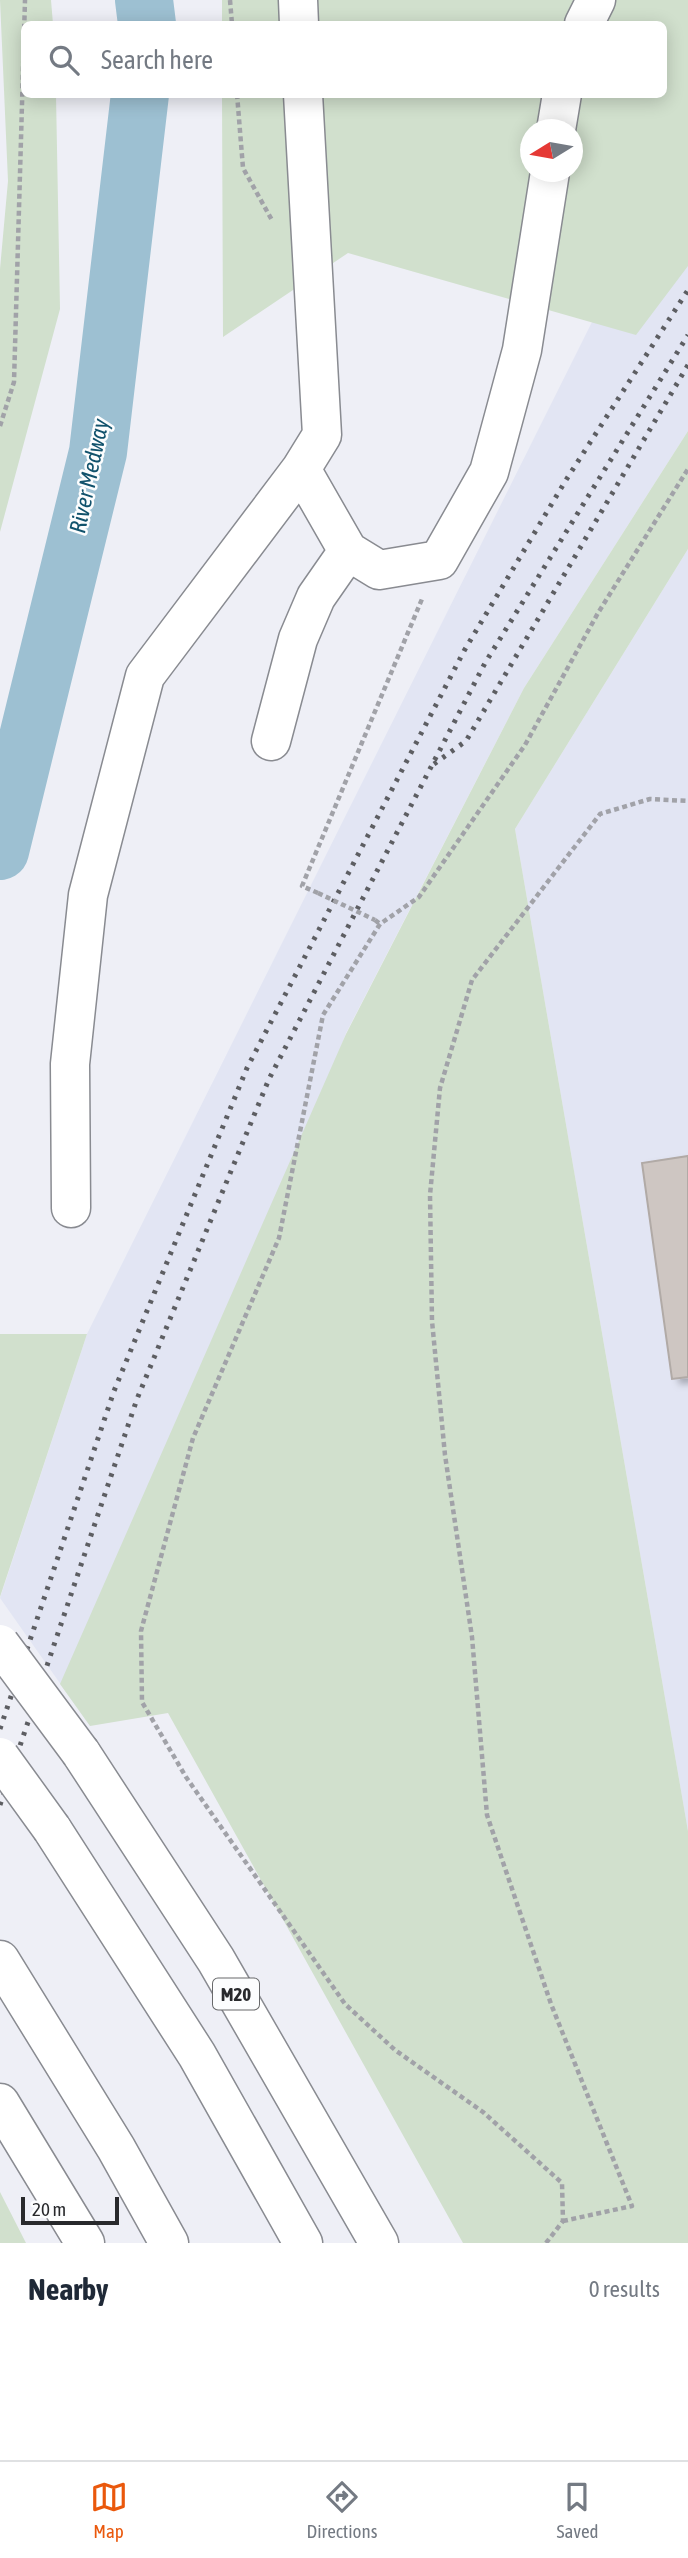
<!DOCTYPE html>
<style>
body{margin:0;font-family:"Asap Condensed",sans-serif;background:#f2f2f3;color:#1f2937}
.compass{position:absolute;left:520px;top:119px;width:63px;height:63px;border-radius:50%;background:#fff;box-shadow:0 4px 18px #0003;rotate:259deg}
.scale{position:absolute;left:21px;bottom:18px;width:98px;box-sizing:border-box;padding-left:7px;border:4px solid #28292c;border-top:0;font-size:19px;line-height:24px;white-space:nowrap;color:#28292c;-webkit-text-stroke:5px #fcfdfe;paint-order:stroke}
.list{margin:0;padding:0;list-style:none}
h2{display:flex;justify-content:space-between;align-items:center;height:91px;margin:0;padding:0 28px;font-size:30px}
h2 small{font-size:23px;font-weight:400;color:#747a83}
.icon{flex:none;width:38px;height:38px;fill:none;stroke:currentColor;stroke-width:2;stroke-linecap:round;stroke-linejoin:round}
.map{position:relative;flex:none;width:688px;height:2243px;overflow:hidden}
.search{position:absolute;background:#fff;box-shadow:0 4px 18px #0003;left:21px;right:21px;top:21px;height:77px;display:flex;align-items:center;gap:18px;box-sizing:border-box;padding:0 24px;border-radius:10px;color:#747a83;font-size:26px}
.sheet{height:217px;background:#fff}
nav{display:flex;justify-content:space-around;align-items:center;box-sizing:border-box;height:98px;border-top:2px solid #e0e1e3;background:#fff;font-size:19px;color:#747a83}
nav a{display:grid;justify-items:center;gap:4px}
nav .on{color:#ea580c}
.map>svg:first-child{display:block}
.built{fill:#e2e5f3}
.green{fill:#d1e0cd;fill-rule:evenodd}
.lines{fill:none;stroke-linecap:round;stroke-linejoin:round}
.river{stroke:#9dc0d2;stroke-width:58}
.building{fill:#cec6c2;stroke:#b1aaa6;stroke-width:2;filter:url(#shadow)}
.minor-casing{stroke:#898b91;stroke-width:41}
.highway-casing{stroke:#898b91;stroke-width:41}
.path{stroke:#a1a2a8;stroke-width:4.5;stroke-dasharray:5 3.5;stroke-linecap:butt}
.minor{stroke:#fff;stroke-width:38}
.highway{stroke:#fff;stroke-width:38}
.rail{stroke:#5d5e62;stroke-width:5;stroke-dasharray:3.5 7;stroke-linecap:butt}
.highway-bridge-casing{stroke:#898b91;stroke-width:41;stroke-linecap:butt}
.path-bridge{stroke:#a1a2a8;stroke-width:4.5;stroke-dasharray:5 3.5;stroke-linecap:butt}
.highway-bridge{stroke:#fff;stroke-width:38}
.labels{text-anchor:middle;dominant-baseline:central;stroke-width:5;stroke-linejoin:round;paint-order:stroke}
.shield{fill:#fcfdfe;stroke:#68696b;stroke-width:2}
.shield-label{font-size:19px;font-weight:bold;fill:#28292c}
.water-label{font-size:23px;font-style:italic;fill:#11526c;stroke:#fcfdfe}
</style>
<div class="map">
<svg width="688" height="2243" viewBox="0 0 688 2243">
<defs>
<filter id="shadow"><feDropShadow dx="8" dy="4.5" stdDeviation="3.5" flood-color="#0004"/></filter>
</defs>
<rect width="100%" height="100%" fill="#eeeff6"/>
<path class="built" d="M688,184v247l-164,257 -178,345 -256,693 -90,-128 87,-264 505,-1012z
M688,549v1282l-173,-1002z"/>
<path class="green" d="M0,0h51l2,24h-29v70l32,1 4,214 -60,223v-263l8,-88z
M222,0h466v266l-52,69 -288,-82 -125,84 -1,-242 442,-1v-70h-442zM530,130h42v42h-42z
M688,431v118l-173,280 173,1002v412h-225l-295,-530 -78,13 -30,-42 286,-650 178,-346z
M0,1334h87l-87,263z
M0,2192l26,51h-26z"/>
<g class="lines">
<path class="river" d="M144,0l3,24
M0,851l98,-399 42,-358"/>
</g>
<path class="building" d="M688,1156v221l-16,2 -30,-216z"/>
<g class="lines">
<g class="minor-casing">
<path id="minor" d="M298,0l1,24
M584,24l12,-24
M556,130l6,-36
M301,469l47,82 31,19 60,-10 50,-88 33,-122 28,-178
M271,741l27,-102 18,-42 32,-46
M71,1208l-1,-144 18,-169 57,-219 156,-207 21,-34 -19,-341"/>
</g>
<g class="highway-casing">
<path id="highway" d="M81,1753l135,207 163,283
M52,1829l145,226 106,188
M0,1960l116,188 53,95
M0,2103l85,140"/>
</g>
<path class="path" d="M230,0l2,24
M237,94l6,74 30,54
M0,426l14,-44 11,-382
M318,893l-16,-7 120,-287
M375,920l5,4
M563,2221l69,-15 -81,-202 -64,-189 -15,-178 -27,-182 -13,-134 -2,-126 10,-107 32,-108 128,-166 50,-15 38,2
M546,2243l17,-22 -1,-38 -79,-71 -88,-62 -50,-46 -159,-227 -44,-75 -1,-71 52,-193 86,-200 44,-223 57,-91 39,-27 106,-152 73,-132 90,-144"/>
<use href="#minor" class="minor"/>
<use href="#highway" class="highway"/>
<path class="rail" d="M434,764l32,-23 222,-376
M0,1729l114,-338 133,-323 217,-417 102,-171 122,-190
M0,1805l137,-406 132,-320 216,-416 203,-328"/>
<g class="highway-bridge-casing">
<path id="highway-bridge" d="M0,1644l81,109
M0,1757l52,72"/>
</g>
<path class="path-bridge" d="M318,893l57,27"/>
<use href="#highway-bridge" class="highway-bridge"/>
</g>
<g class="labels">
<rect class="shield" x="213" y="1978.5" width="46" height="31" rx="5"/>
<g class="shield-label">
<text x="236" y="1994">M20</text>
</g>
<g class="water-label">
<text transform="translate(89 476) rotate(-78)">River Medway</text>
</g>
</g>
</svg>
<svg class="compass" viewBox="-18 -18 36 36"><path d="M0-13l5 13h-10z" fill="#e53935"/><path d="M0 13l5-13h-10z" fill="#747a83"/></svg>
<div class="scale">20 m</div>
<div class="search"><svg class="icon" aria-label="search" viewBox="0 0 24 24"><circle cx="10" cy="10" r="6"/><path d="M15 15l6 6"/></svg>Search here</div>
</div>
<section class="sheet">
<h2>Nearby<small>0 results</small></h2>
<ul class="list">
</ul>
</section>
<nav>
<a class="on"><svg class="icon" aria-label="map" viewBox="0 0 24 24"><path d="M3 6l6-2 6 2 6-2v14l-6 2-6-2-6 2zM9 4v14M15 6v14"/></svg>Map</a>
<a><svg class="icon" aria-label="directions" viewBox="0 0 24 24"><path d="M12 3l9 9-9 9-9-9zM9 14v-3h6M13 9l2 2-2 2"/></svg>Directions</a>
<a><svg class="icon" aria-label="saved" viewBox="0 0 24 24"><path d="M7 4h10v16l-5-4-5 4z"/></svg>Saved</a>
</nav>
